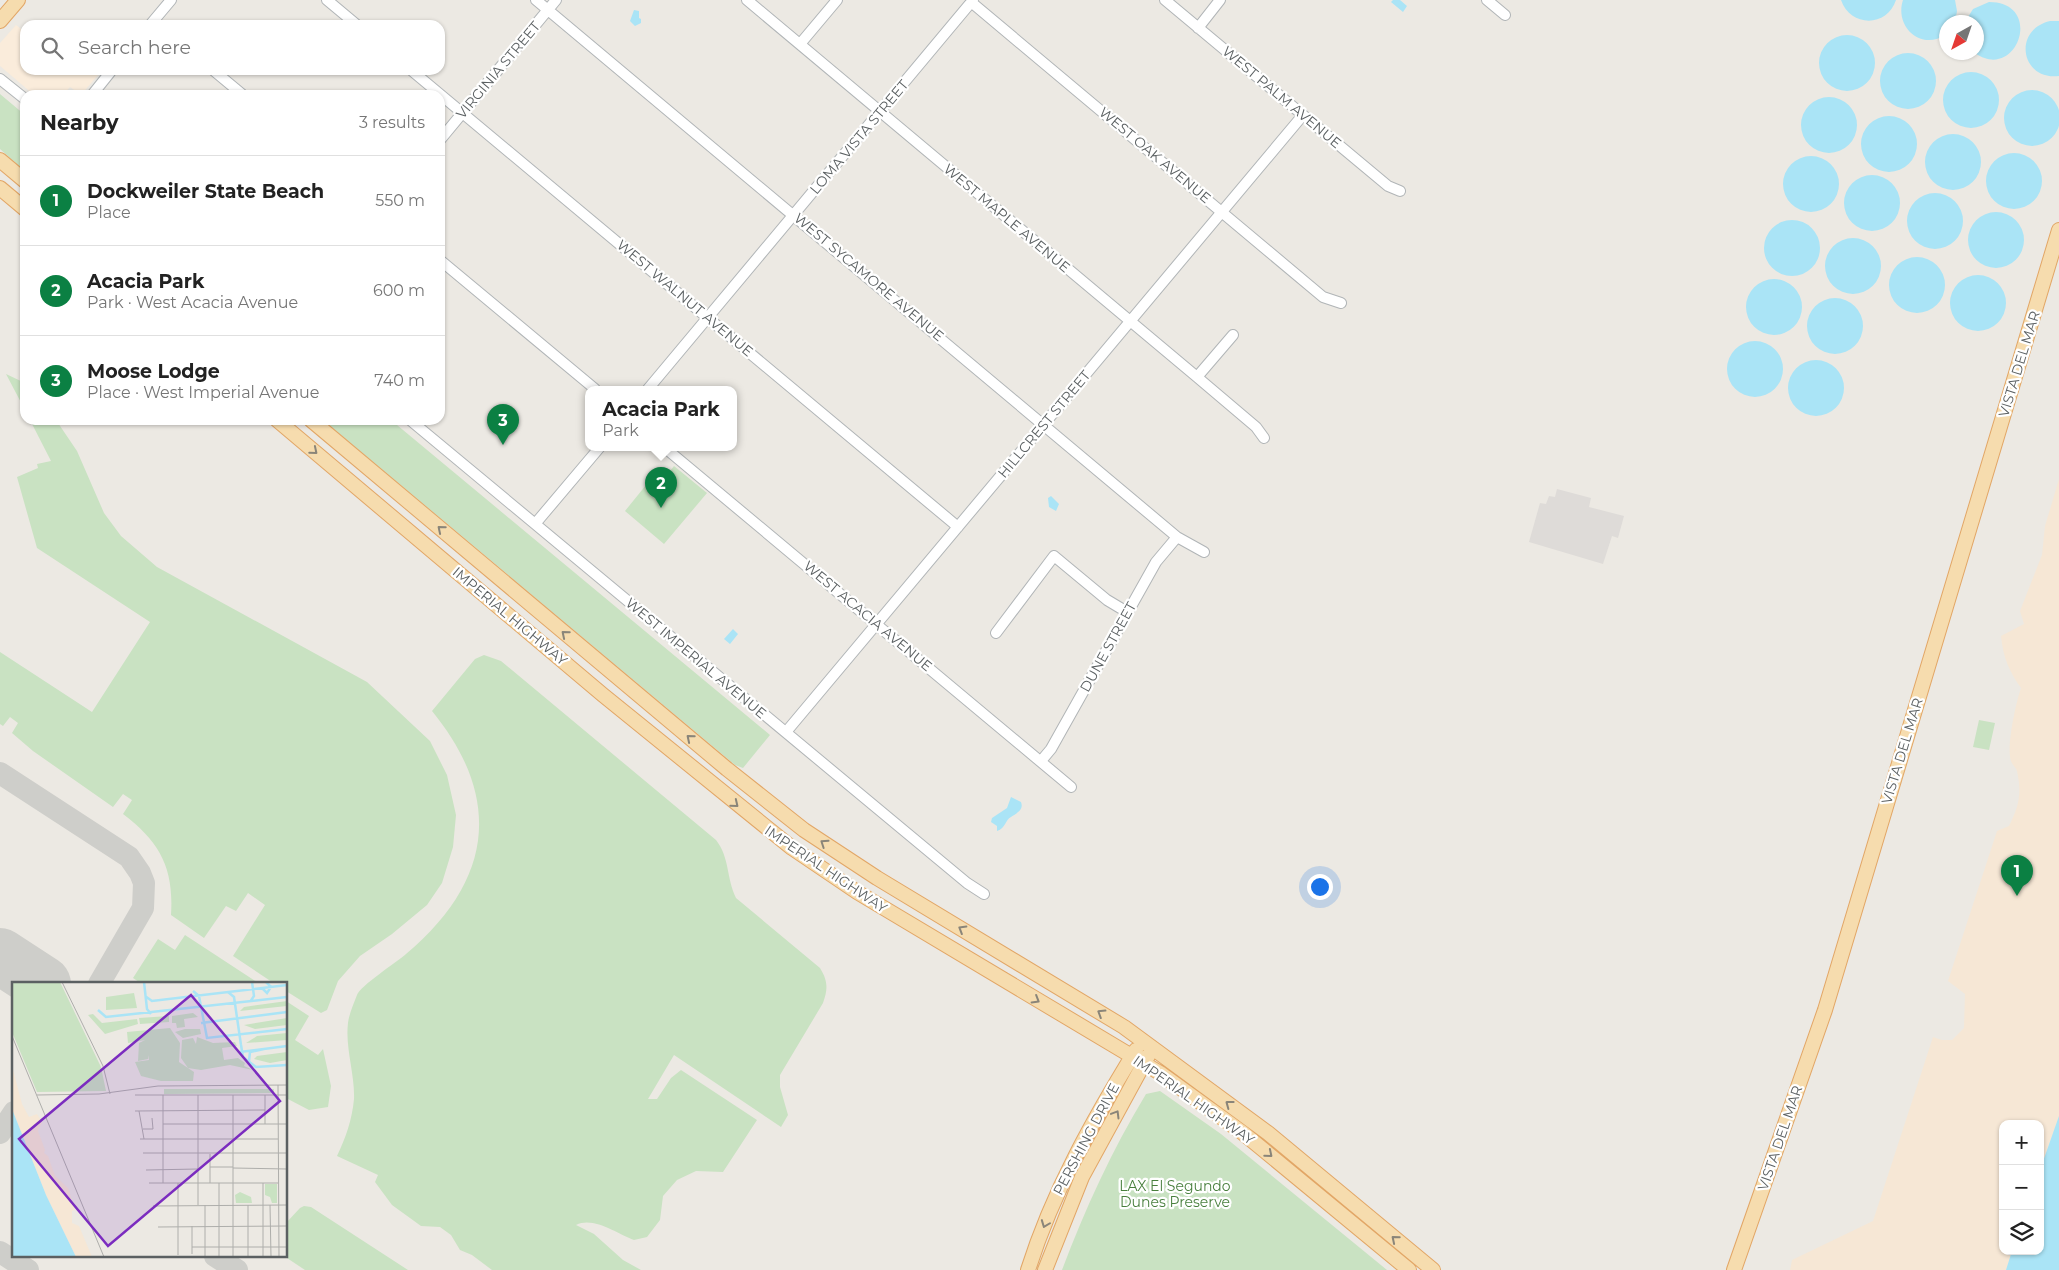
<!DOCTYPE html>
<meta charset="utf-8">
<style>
body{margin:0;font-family:Montserrat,sans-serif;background:#f2f2f2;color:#222}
.controls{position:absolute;right:15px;bottom:15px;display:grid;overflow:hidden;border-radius:10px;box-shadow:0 1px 4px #0004}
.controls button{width:45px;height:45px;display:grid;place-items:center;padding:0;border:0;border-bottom:1px solid #e0e0e0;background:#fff;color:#222;font:25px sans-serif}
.compass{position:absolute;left:1939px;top:15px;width:45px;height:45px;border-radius:50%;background:#fff;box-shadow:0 1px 4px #0004;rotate:220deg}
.you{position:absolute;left:1319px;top:886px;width:18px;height:18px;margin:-12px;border:4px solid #fff;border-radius:50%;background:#1a73e8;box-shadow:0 0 0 8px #1a73e833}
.badge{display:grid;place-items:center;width:32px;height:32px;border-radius:50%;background:#0b8043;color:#fff;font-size:16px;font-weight:700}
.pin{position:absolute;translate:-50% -41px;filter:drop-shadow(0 1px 2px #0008)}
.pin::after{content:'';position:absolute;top:26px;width:18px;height:15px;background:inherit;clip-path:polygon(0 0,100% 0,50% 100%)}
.popup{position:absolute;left:585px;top:386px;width:152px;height:65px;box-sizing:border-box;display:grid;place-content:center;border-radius:10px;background:#fff;filter:drop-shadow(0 1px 4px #0005);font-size:16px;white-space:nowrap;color:#767676}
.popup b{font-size:19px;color:#222}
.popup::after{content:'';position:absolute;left:50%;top:100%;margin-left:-10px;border:10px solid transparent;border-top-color:#fff}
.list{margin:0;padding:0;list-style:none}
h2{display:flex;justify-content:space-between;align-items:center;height:65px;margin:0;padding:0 20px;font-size:21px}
h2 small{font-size:16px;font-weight:400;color:#767676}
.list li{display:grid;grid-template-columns:32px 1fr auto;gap:15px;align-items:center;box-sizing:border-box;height:90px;padding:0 20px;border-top:1px solid #e0e0e0}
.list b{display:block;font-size:19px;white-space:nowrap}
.list p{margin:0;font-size:16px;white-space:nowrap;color:#767676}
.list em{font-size:16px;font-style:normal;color:#767676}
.icon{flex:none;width:28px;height:28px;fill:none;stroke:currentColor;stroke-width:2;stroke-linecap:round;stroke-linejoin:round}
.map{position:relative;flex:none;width:2059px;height:1270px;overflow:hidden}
.search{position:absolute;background:#fff;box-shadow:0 1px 4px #0004;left:20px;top:20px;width:425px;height:55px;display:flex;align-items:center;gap:12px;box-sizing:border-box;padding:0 18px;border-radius:15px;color:#767676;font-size:19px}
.panel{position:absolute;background:#fff;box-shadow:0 1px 4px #0004;left:20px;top:90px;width:425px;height:335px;border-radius:15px}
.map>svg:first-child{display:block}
.commercial{fill:#faecdb}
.industrial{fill:#dedbd8}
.green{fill:#c9e2c2}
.sand{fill:#f6e7d5}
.water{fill:#aae4f6}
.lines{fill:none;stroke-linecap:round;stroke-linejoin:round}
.taxiway{stroke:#cececa;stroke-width:22}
.runway{stroke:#cececa;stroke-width:56}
.minor-casing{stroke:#b1b5b7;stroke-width:12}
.major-casing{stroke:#e2a666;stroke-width:16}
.minor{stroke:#fff;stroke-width:10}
.major{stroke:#f6dcae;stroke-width:14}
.oneway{stroke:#8a8579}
.labels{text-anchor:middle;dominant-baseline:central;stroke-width:4.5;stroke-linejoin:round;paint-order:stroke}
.street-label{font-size:14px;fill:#5b6062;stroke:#fff}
.park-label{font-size:14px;fill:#487f3d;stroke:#fff}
.inset-river{fill:none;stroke:#aae4f6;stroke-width:2.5}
.inset-road{fill:none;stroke:#aeaeab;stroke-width:1}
.view{fill:#7b2cbf;fill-opacity:0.15;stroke:#7b2cbf;stroke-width:2.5}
.inset-edge{fill:none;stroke:#5b6062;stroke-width:2.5}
</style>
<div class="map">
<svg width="2059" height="1270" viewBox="0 0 2059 1270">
<rect width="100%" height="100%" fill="#ece9e3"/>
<path class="commercial" d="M16,25l9,7v38h67l6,5 -17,20 -11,-8 -7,8h-29l-34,-29v-23z"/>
<path class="industrial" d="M1557,489l34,9 -2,9 35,9 -6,22 -6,-2 -9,28 -74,-22 11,-39 6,1 3,-8 6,1z"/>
<path class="green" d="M0,94l25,21v56l-25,-22z
M6,374l19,9v27z
M30,420h26l21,31 27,62 17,23 36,31 210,115 63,59 17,34 9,40 -3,32 -11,36 -15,22 -35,29 -32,22 -22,25 -11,29 -6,3 -35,-22v-7h-11l-42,-28 32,-51 -17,-12 -12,18 -10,-5 -22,32 -33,-23c3,-47 -11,-73 -48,-101l9,-14 -9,-6 -10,13 -80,-56 -21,-18 6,-10 -8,-6 -7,9 -3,-2v-72l92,60 58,-90 -113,-74 -20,-71 21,-9 -1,-4 14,-3z
M323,420h68l379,315 -27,33 -8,-3z
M674,466l33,27 -43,51 -39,-33 34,-42 8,6z
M484,655l17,6 215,179c14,18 10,38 20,58l84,70c8,13 8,21 3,35l-43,72v12l8,28 -7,12 -107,-72 -26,44h9l14,-21 10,-8 76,50 -34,52 -27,-1 -19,9 -14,16 -3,24 -13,17 -13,3c-17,-6 -40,-24 -58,-15l18,9 29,26 18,10h-149l-20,-15 -12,-5 -9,-15 -11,-8 -19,-1 -29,-21 -17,-23 3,-7 -41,-19c9,-19 15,-36 17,-57 1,-25 -9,-51 -6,-76 1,-9 6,-20 9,-28 3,-9 40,-33 49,-41 86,-72 98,-155 26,-243l43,-52z
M1979,720l16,3 -6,27 -16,-3z
M185,935l75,49h-118l-9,-6 25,-39 17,11z
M286,1001l23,15 -14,24 23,15 5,-6 8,37 -3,21 -19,3 -23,-12z
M1160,1091l61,43 166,136h-325c23,-61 50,-120 84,-176z
M304,1206l7,1 97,63h-103l-21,-14h2v-33l14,-15z"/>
<path class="sand" d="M2059,479v637l-19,54v-46h-37v127h9l-6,19h-216l2,-10 81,-39 60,-184 9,3h10l12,-12 1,-34 -17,-13 49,-150 12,-5c10,-20 13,-32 8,-55 -1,-4 -5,-6 -6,-10 -5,-13 5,-59 10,-73 -12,-17 -18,-31 -20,-52l23,-12 -4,-13 22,-56 3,-29z"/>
<path class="water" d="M1393,0h7l7,6 -4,6 -12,-10z
M1841,0h55c-9,28 -46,27 -55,0z
M1903,0h52l2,11 -2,11h-9v12c-24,18 -52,-7 -43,-34z
M1989,2c56,0 28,81 -14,51l1,-31h-11l8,-13z
M634,10l5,1v7l2,1v4l-6,3 -5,-5z
M2050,21h9v55c-38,5 -47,-46 -9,-55z
M1819 63a28 28 0 1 1 56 0a28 28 0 1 1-56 0Z
M1880 81a28 28 0 1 1 56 0a28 28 0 1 1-56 0Z
M1943 100a28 28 0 1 1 56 0a28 28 0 1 1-56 0Z
M2004 118a28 28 0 1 1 56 0a28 28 0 1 1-56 0Z
M1801 125a28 28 0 1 1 56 0a28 28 0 1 1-56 0Z
M1861 144a28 28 0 1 1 56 0a28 28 0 1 1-56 0Z
M1925 162a28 28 0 1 1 56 0a28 28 0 1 1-56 0Z
M1986 181a28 28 0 1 1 56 0a28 28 0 1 1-56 0Z
M1783 184a28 28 0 1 1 56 0a28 28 0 1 1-56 0Z
M1844 203a28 28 0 1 1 56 0a28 28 0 1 1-56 0Z
M1907 221a28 28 0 1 1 56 0a28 28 0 1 1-56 0Z
M1968 240a28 28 0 1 1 56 0a28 28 0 1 1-56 0Z
M1764 248a28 28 0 1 1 56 0a28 28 0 1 1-56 0Z
M1825 266a28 28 0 1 1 56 0a28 28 0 1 1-56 0Z
M1889 285a28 28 0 1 1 56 0a28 28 0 1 1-56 0Z
M1950 303a28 28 0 1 1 56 0a28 28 0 1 1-56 0Z
M1746 307a28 28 0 1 1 56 0a28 28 0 1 1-56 0Z
M1807 326a28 28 0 1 1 56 0a28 28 0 1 1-56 0Z
M1727 369a28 28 0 1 1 56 0a28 28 0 1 1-56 0Z
M1788 388a28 28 0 1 1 56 0a28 28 0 1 1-56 0Z
M1051,496l8,8 -3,7 -7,-4 -1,-9z
M733,629l5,5 -8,10 -6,-5z
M1011,797l10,5c3,8 -4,11 -10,15 -6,3 -5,11 -14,14v-5l-6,-4 1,-4 15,-10z
M2059,1116v154h-53l6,-19h28v-81z"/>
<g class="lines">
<path class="taxiway" d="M0,773l129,84 11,16 4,10 -1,25 -44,76
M0,1133l14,-21
M0,1252l28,18
M215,1256l22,14"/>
<path class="runway" d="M0,956l43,28"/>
<g class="minor-casing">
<path id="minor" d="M327,0l30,25
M536,0l641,537 27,15
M747,0l450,377 59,50 8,11
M1165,0l223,186 12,5
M1487,0l18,15
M971,2l352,295 18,6
M150,25l21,-25
M1198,28l22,-28
M800,44l37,-44
M213,70l30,25
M411,70l547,457
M0,79l25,20
M92,95l20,-25
M440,140l116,-140
M440,260l155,129
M1197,377l36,-42
M648,389l325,-389
M410,420l557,463 17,11
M664,447l407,340
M535,524l65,-77
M996,633l58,-77 53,44 20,12
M786,732l517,-617
M1041,761l10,-12 105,-187 21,-25"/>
</g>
<g class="major-casing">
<path id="major" d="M0,21l18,-21
M0,160l25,21
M0,188l25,21
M277,420l326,275 189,153 65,44 303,181 83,60 166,137
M311,420l416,349 77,61 73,48 247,149 144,106 165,137
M1028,1270c25,-79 65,-150 108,-220
M1045,1270l37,-93 66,-121
M1734,1270l91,-260 234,-780"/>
</g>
<use href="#minor" class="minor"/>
<use href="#major" class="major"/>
</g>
<defs><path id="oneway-chevron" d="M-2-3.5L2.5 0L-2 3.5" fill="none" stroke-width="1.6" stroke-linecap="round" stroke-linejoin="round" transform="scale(1.25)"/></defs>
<g class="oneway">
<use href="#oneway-chevron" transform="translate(314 451) rotate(40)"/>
<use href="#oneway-chevron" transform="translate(441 529) rotate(-140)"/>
<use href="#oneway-chevron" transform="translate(565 634) rotate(-140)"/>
<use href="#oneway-chevron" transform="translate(690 738) rotate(-140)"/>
<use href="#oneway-chevron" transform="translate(735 804) rotate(39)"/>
<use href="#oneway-chevron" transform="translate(824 843) rotate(-146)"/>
<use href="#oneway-chevron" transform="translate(962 929) rotate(-149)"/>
<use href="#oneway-chevron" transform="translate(1036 1000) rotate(31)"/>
<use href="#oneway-chevron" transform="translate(1101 1013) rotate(-148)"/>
<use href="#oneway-chevron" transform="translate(1229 1104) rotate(-143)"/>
<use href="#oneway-chevron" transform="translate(1116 1114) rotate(-59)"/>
<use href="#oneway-chevron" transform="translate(1269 1154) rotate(40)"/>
<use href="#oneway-chevron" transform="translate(1045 1224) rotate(111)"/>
<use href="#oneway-chevron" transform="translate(1395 1239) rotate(-140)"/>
</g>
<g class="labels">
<g class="street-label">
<text transform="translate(498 70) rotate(-50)">VIRGINIA STREET</text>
<text transform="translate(1282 97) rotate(40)">WEST PALM AVENUE</text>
<text transform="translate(859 137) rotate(-50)">LOMA VISTA STREET</text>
<text transform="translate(1155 155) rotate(40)">WEST OAK AVENUE</text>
<text transform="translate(1007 218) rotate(40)">WEST MAPLE AVENUE</text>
<text transform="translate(869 277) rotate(40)">WEST SYCAMORE AVENUE</text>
<text transform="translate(685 298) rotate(40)">WEST WALNUT AVENUE</text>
<text transform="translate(2019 364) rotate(-73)">VISTA DEL MAR</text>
<text transform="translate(1044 424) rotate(-50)">HILLCREST STREET</text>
<text transform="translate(510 616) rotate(40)">IMPERIAL HIGHWAY</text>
<text transform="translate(868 616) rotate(40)">WEST ACACIA AVENUE</text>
<text transform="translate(1108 647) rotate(-61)">DUNE STREET</text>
<text transform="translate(696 658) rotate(40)">WEST IMPERIAL AVENUE</text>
<text transform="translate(1902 751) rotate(-73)">VISTA DEL MAR</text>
<text transform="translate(826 869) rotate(34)">IMPERIAL HIGHWAY</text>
<text transform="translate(1194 1100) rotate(35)">IMPERIAL HIGHWAY</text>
<text transform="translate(1780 1138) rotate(-71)">VISTA DEL MAR</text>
<text transform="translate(1086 1139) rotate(-62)">PERSHING DRIVE</text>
</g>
<g class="park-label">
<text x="1175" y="1186">LAX El Segundo<tspan x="1175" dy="16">Dunes Preserve</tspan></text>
</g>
</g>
<g transform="translate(12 982)">
<rect width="275" height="275" fill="#ece9e3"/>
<path d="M48,0l41,85 5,24 -69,1 -25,-60v-49zM122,11l3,15 -31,2v-13zM275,19v5l-47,5 4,-4zM181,31l5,4 -14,2 1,8 -8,1 -1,-5h-4v-7zM81,32l9,9 35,-4 1,5 -33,10 -17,-19zM157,34v6l-29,2 -1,-6zM275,36v7l-32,4 -11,-4zM158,46l10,15 -1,19 15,10 -1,9h-32l-20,-5 -6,-14 14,-2 -1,-5v4l-10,2 1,-18 6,-3 -17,3 -1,-11zM173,47h15l1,5 -18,4 -8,-6zM275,51v7l-41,3 11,-7zM185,55l16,6 22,-1 2,4 -15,2 2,12 14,-2 7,5 -1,3 9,4 -23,-5 -29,5 -13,-2 -7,-10 1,-18 11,-2 3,6zM275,70v8l-17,3 -16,-4 3,-3zM152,107h110v4l-110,1zM253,202h12v19h-5l-2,-6 -5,-2zM228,210l11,5 1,6h-16l-1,-8z" fill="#c9e2c2"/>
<path d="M0,84l10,38 7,13 8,-3 5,8 -4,9 7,19 -1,3 4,3 7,20 13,12 7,22 -3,1v12l7,3 13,31h-16l-30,-62 -34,-86z" fill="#f6e7d5"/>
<path d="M0,127l34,86 30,62h-64z" fill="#aae4f6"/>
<path class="inset-river" d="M132,0l3,27 4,5M251,7l4,4 4,-6 -5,-5M181,9l6,5 8,42 80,-9M216,10l6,5 7,48M133,14l7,5 135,-16M238,20l4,-6 -2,-14M86,28l8,7 181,-20M189,41l86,-11M229,63l2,12 13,10 31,-2M228,70l47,-6M237,79l1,-9 14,-3"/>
<path class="inset-road" d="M50,0l41,84 7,28M0,54l92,221M266,103l1,172M25,113l62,-1 59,-8 129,-1M123,113h152M151,113v88M186,113v110M221,113v162M123,129l130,-1M127,129l5,28M151,142h124M253,142v-29M131,147h10l-1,-11M128,157h138M131,171h144M198,172v29M198,185h23M221,186l54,1M134,188l52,-1M137,201h129M207,201v74M193,223v52M236,223v52M258,223l1,52M141,224l134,-1M180,244v28M146,245l129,-1M180,265h95M166,273v-72M251,275v-74"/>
<path class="view" d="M179,13l89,106 -172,145 -89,-107z"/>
<rect width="275" height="275" class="inset-edge"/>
</g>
</svg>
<div class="controls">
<button>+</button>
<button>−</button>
<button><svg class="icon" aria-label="layers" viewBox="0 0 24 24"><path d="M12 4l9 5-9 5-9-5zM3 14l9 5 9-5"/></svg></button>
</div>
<svg class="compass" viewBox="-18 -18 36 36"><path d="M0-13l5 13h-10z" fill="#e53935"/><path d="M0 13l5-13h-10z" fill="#767676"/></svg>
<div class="you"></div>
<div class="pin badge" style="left:2017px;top:896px">1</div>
<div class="pin badge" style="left:661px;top:508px">2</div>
<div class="popup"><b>Acacia Park</b>Park</div>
<div class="pin badge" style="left:503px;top:445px">3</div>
<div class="search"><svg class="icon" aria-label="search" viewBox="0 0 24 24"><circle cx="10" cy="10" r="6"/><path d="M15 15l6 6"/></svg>Search here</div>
<section class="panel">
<h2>Nearby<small>3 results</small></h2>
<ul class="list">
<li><span class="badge">1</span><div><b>Dockweiler State Beach</b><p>Place</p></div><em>550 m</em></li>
<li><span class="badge">2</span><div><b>Acacia Park</b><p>Park · West Acacia Avenue</p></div><em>600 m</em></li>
<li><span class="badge">3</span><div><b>Moose Lodge</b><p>Place · West Imperial Avenue</p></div><em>740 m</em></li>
</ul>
</section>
</div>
